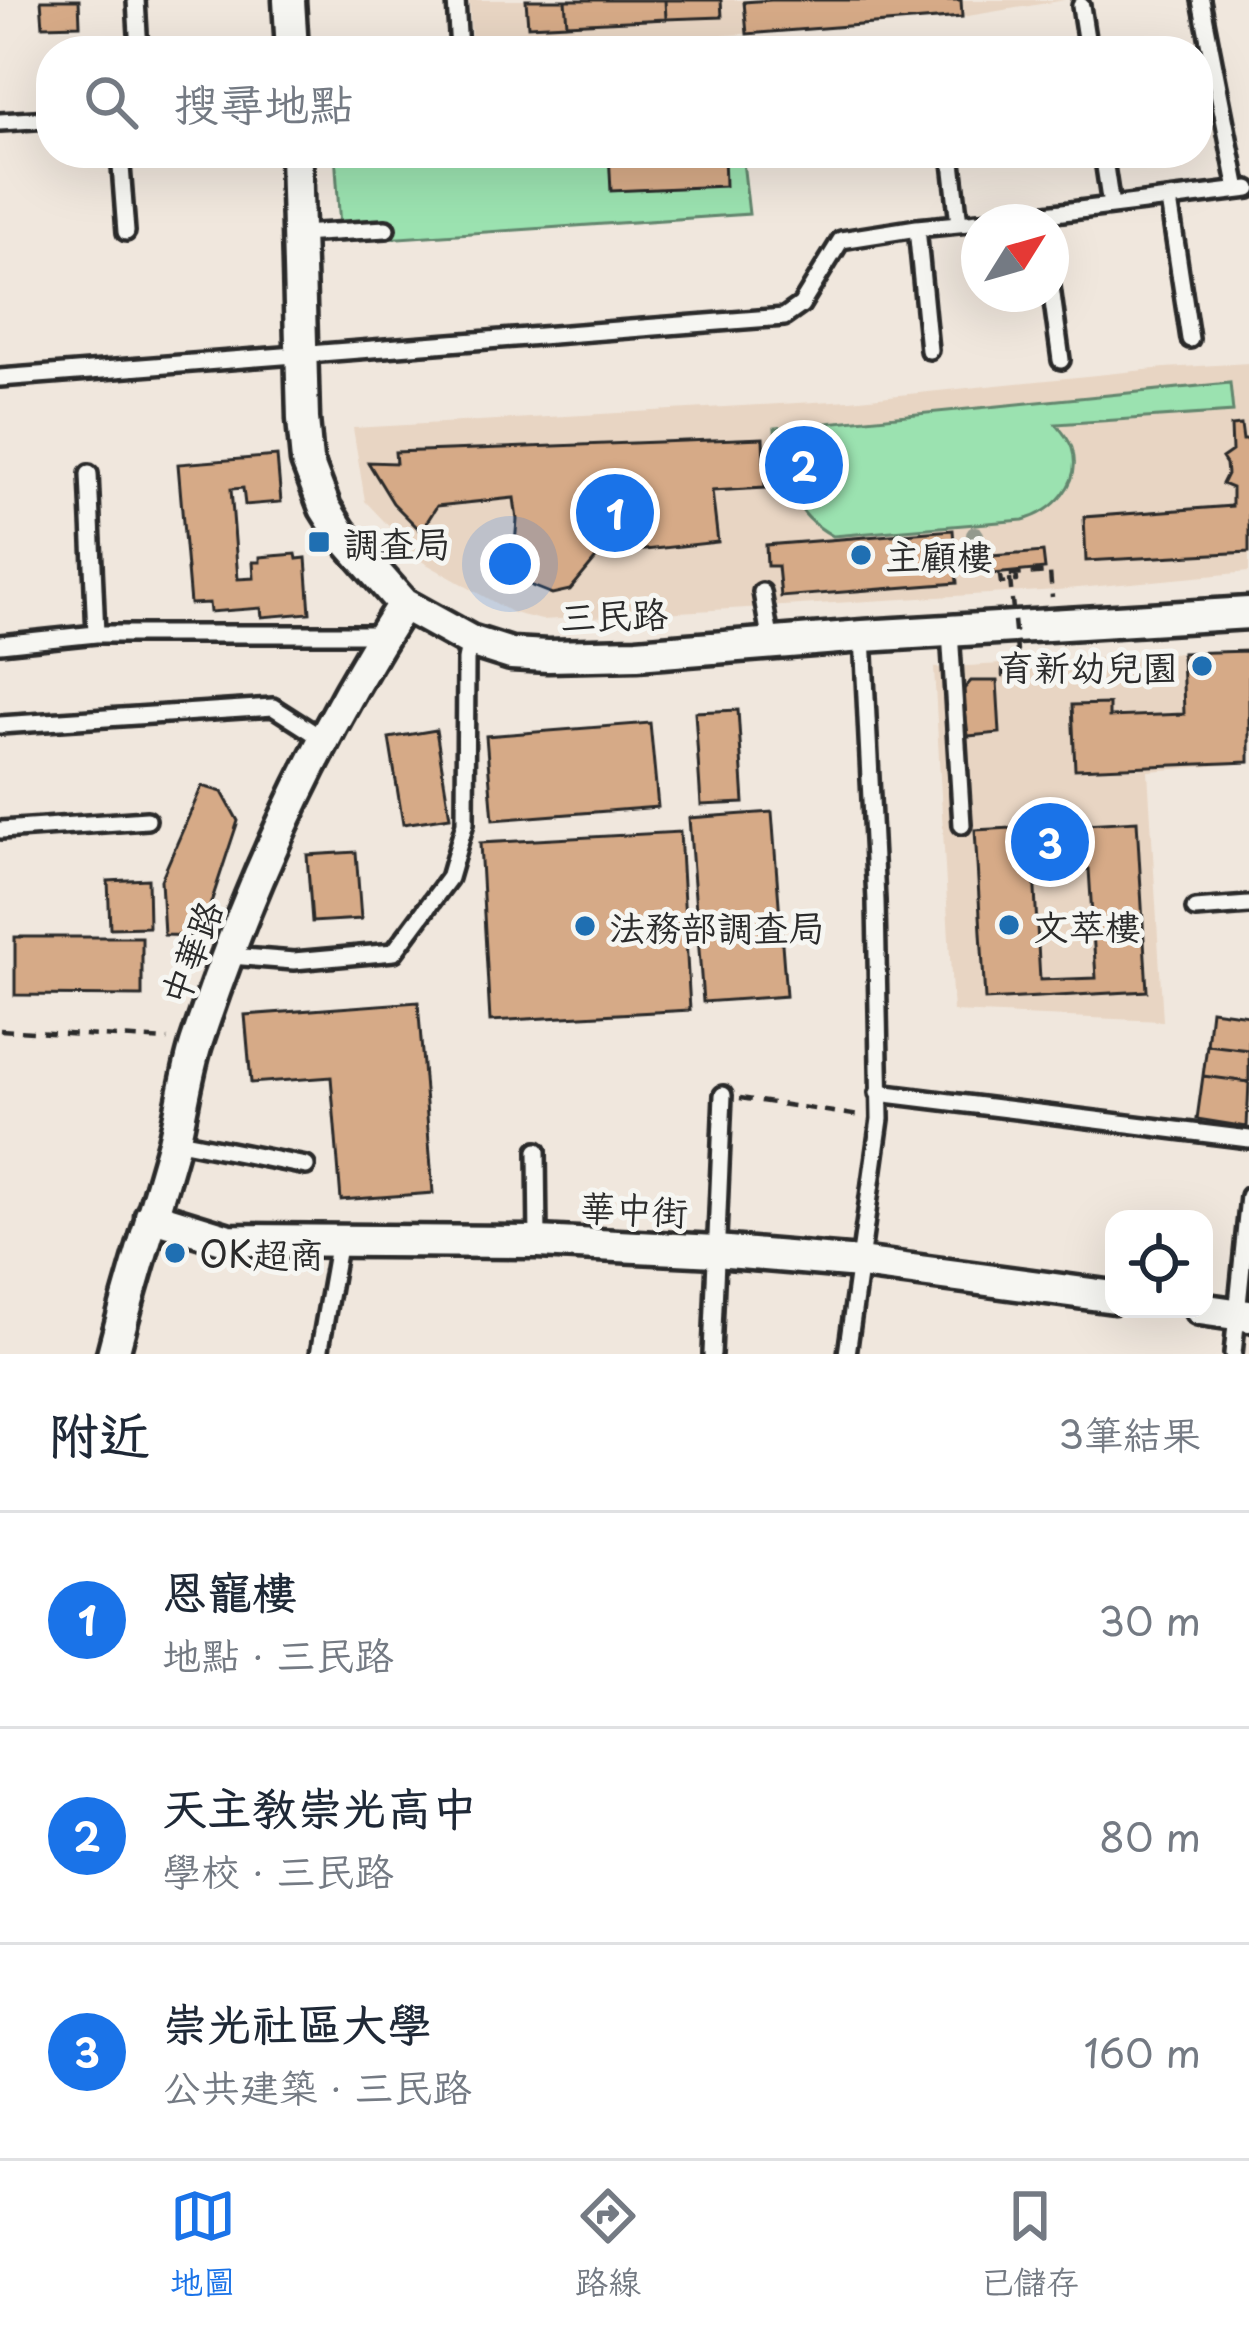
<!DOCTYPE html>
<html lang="zh-TW">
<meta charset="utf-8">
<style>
body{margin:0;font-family:"Playpen Sans","LXGW WenKai TC",sans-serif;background:#f6f6f7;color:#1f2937}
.controls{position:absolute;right:36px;bottom:36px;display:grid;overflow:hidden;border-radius:24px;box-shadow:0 12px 48px #0002}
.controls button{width:108px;height:108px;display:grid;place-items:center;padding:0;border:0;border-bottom:3px solid #e0e1e3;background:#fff;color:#1f2937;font:60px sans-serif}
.compass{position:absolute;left:961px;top:204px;width:108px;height:108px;border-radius:50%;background:#fff;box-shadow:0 12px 48px #0002;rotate:53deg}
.you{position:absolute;left:510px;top:564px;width:42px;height:42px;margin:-30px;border:9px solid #fff;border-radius:50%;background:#1a73e8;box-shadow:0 0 0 18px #1a73e833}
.badge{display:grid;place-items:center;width:78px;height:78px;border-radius:50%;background:#1a73e8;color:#fff;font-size:39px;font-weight:700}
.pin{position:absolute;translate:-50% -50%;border:6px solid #fff;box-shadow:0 3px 12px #0006}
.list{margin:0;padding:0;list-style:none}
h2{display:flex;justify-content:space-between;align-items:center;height:156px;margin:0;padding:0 48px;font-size:51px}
h2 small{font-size:39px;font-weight:400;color:#747a83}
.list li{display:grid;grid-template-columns:78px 1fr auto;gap:36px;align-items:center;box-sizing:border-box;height:216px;padding:0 48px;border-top:3px solid #e0e1e3}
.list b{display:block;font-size:45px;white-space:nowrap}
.list p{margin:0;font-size:39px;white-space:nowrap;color:#747a83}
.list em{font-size:39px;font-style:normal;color:#747a83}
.icon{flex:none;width:66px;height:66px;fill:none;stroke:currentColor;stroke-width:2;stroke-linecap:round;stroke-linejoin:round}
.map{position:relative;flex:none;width:1249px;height:1354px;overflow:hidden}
.search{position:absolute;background:#fff;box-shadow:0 12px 48px #0002;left:36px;right:36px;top:36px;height:132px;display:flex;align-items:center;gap:30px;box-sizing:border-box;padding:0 42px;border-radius:48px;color:#747a83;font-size:45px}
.sheet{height:804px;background:#fff}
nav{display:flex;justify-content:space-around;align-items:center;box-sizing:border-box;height:168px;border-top:3px solid #e0e1e3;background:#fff;font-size:33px;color:#747a83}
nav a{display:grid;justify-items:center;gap:6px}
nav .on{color:#1a73e8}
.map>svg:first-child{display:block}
.built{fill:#e8d5c3}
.green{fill:#9be2b0;stroke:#63866e;stroke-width:3}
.building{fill:#d6aa87;stroke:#2b2b2b;stroke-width:3;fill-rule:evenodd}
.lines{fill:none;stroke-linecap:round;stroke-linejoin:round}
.lane-casing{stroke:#2b2b2b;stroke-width:24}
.street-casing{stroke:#2b2b2b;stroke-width:39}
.path{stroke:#2b2b2b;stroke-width:4.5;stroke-dasharray:12 9;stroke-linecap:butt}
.lane{stroke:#f6f6f2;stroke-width:15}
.street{stroke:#f6f6f2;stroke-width:30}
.path-bridge{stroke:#2b2b2b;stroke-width:4.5;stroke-dasharray:12 9;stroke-linecap:butt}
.tree{fill:#93998d}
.poi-dot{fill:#1f6fb2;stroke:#f6f6f2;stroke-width:4.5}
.labels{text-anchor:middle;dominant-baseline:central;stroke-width:10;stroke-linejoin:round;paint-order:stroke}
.poi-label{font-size:36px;fill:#2b2b2b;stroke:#f6f6f2;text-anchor:start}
.street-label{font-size:36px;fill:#2b2b2b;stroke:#f6f6f2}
</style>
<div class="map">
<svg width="1249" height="1354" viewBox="0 0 1249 1354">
<rect width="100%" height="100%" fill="#f0e7dd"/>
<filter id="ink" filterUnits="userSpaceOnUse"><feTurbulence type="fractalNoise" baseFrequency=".00833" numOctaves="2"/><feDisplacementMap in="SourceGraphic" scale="24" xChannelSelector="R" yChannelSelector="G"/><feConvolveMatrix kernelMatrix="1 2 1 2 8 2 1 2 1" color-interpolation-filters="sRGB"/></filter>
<g filter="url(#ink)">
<path class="built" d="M469,0h596l-103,17 -438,34h-52z
M1249,363v209l-192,18 -515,30 -29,-7 -90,-51 -58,-61 -12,-73 497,-28 315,-32z
M1249,649v114l-101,8 15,250 -210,-9 -19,-344z"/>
<path class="green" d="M335,153h407l7,61 -408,28z
M1230,383l3,29 -177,12c5,6 13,15 16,24 11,35 -19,64 -49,72l-190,16c-39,-22 -51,-49 -30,-90l-27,2 -1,-20z"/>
<path class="building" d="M41,0h38l1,25 -37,1z
M526,0h39l2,24 -39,2z
M565,0h100l1,19 -99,5z
M665,0h56l1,17 -56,2z
M771,0h190l1,17 -215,17 -3,-32z
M609,153h115l1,33 -114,5z
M1241,425l2,15h6v112l-163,9 -2,-44 148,-11v-18l-10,-4 5,-10 -1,-10 -4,-6 10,-7 -1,-25z
M763,438l2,50 -53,3 6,51 -119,13 -29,35 -18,4 -20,-8 -13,-19 -4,-22 2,-25 -3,-22 -77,8 -16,25 -28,-28 -25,-41 28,1 -1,-11z
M277,456l4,46 -36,3 -2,-17 -12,1 7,90 16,-1 -1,-16h7v-5l36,-3 1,5 9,-1 4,55 -48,4 -1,-9 -51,4 -1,-9 -19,1 -12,-140z
M953,530l4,53 -176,14 -3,-31h-11l-1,-21z
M1043,552l2,17 -52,5 -1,-18z
M1249,651v111l-174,7 -3,-64 37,-1v13l75,-3 -2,-61z
M971,681h26l3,52 -32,3 -5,-46z
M738,710l6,93 -43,2 -6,-93z
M650,723l8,84 -165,13 -7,-84z
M436,730l14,87 -47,7 -14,-86z
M202,786l20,6 16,29 -38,115 -36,-1 -3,-55z
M772,812l14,184 -83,6 -14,-184z
M1137,821l10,170 -162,9 -10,-170zM1089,869l7,109 -56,2 -6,-108z
M680,832l10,178 -200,11 -10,-178z
M356,852l5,67 -49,3 -5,-67z
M148,879l1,48 -39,1 -2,-47z
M15,937h127v59l-127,-1z
M418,1002l15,191 -92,7 -10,-123 -80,6 -6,-68z
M1211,1010l38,5v35l-42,-5z
M1207,1045l42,5v32l-46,-6z
M1203,1076l46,6 -2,45 -50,-8z"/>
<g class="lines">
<g class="lane-casing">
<path id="lane" d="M136,0l3,51
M456,0l3,51
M1201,0l37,190
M1081,6l7,45
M0,122l51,-3
M120,153l6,79
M951,153l8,71
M1103,153l8,53
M1169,200l21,139
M982,222l267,-33
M917,228l12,122
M299,234l87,-5
M1051,287l10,73
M0,378l784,-61 17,-12 40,-65 76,-12 62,-6
M89,474l7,160
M762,592l9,51
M950,631l12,194
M0,644l96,-10h288
M0,725l273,-18 50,32
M1,830l146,-10
M1195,909l54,-4
M230,956l64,5 100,-9 55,-74 16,-55 1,-163 4,-19
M878,1093l371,46
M174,1140l132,26
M537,1151l1,91
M319,1354l20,-113
M712,1354l11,-259
M847,1354l33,-235 -4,-218 -13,-265
M1233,1354l16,-158"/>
</g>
<g class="street-casing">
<path id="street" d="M289,0l3,51
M296,153l7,266 4,42 18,47 15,24 63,72 67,37 41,13 37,2 89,-2 226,-18 386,-23
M151,1216l78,24 309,2 178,9 144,12 254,34
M1200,1309l49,7
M113,1354c18,-71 41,-141 61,-212 8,-32 12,-66 22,-98 51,-154 119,-304 207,-440"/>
</g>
<path class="path" d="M1016,572l1,9 -16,2 -1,-7 50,-4 2,25
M1025,674l-22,2v-6l58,-4 -2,-16
M0,1030l168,10
M740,1098l120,18"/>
<use href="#lane" class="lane"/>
<use href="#street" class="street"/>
<path class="path-bridge" d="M1010,579l9,93"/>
</g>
<circle class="tree" cx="975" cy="535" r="9"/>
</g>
<g class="poi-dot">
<rect x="307" y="530" width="24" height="24" rx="6"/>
<circle cx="861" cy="555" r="12"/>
<circle cx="1202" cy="666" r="12"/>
<circle cx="1009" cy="925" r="12"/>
<circle cx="585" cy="926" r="12"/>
<circle cx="175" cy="1253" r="12"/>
</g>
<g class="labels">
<g class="poi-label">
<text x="343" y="542">調查局</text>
<text x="885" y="555">主顧樓</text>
<text x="1178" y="666" text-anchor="end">育新幼兒園</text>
<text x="1033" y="925">文萃樓</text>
<text x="609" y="926">法務部調查局</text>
<text x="199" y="1253">OK超商</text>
</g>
<g class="street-label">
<text transform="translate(614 614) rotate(-2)">三民路</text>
<text transform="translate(190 952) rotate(-69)">中華路</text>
<text transform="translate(634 1208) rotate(3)">華中街</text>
</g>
</g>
</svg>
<div class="controls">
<button><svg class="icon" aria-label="locate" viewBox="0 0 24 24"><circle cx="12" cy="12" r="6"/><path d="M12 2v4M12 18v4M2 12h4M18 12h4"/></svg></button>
</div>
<svg class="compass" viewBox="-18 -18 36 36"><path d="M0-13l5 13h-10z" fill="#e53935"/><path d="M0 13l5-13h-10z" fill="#747a83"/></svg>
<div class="you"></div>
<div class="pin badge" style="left:615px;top:513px">1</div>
<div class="pin badge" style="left:804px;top:465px">2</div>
<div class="pin badge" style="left:1050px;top:842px">3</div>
<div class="search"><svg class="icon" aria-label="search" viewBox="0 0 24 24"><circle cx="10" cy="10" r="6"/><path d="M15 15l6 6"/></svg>搜尋地點</div>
</div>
<section class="sheet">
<h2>附近<small>3筆結果</small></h2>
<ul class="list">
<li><span class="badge">1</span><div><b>恩寵樓</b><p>地點 · 三民路</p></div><em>30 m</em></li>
<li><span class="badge">2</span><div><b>天主教崇光高中</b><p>學校 · 三民路</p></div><em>80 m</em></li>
<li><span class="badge">3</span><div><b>崇光社區大學</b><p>公共建築 · 三民路</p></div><em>160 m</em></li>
</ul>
</section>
<nav>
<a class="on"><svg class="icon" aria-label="map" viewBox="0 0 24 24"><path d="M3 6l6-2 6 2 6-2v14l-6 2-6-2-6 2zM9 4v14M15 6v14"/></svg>地圖</a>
<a><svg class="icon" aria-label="directions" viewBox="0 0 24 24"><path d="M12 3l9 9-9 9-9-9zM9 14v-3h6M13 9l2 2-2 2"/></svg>路線</a>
<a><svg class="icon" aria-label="saved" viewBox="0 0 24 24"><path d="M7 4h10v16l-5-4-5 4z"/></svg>已儲存</a>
</nav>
